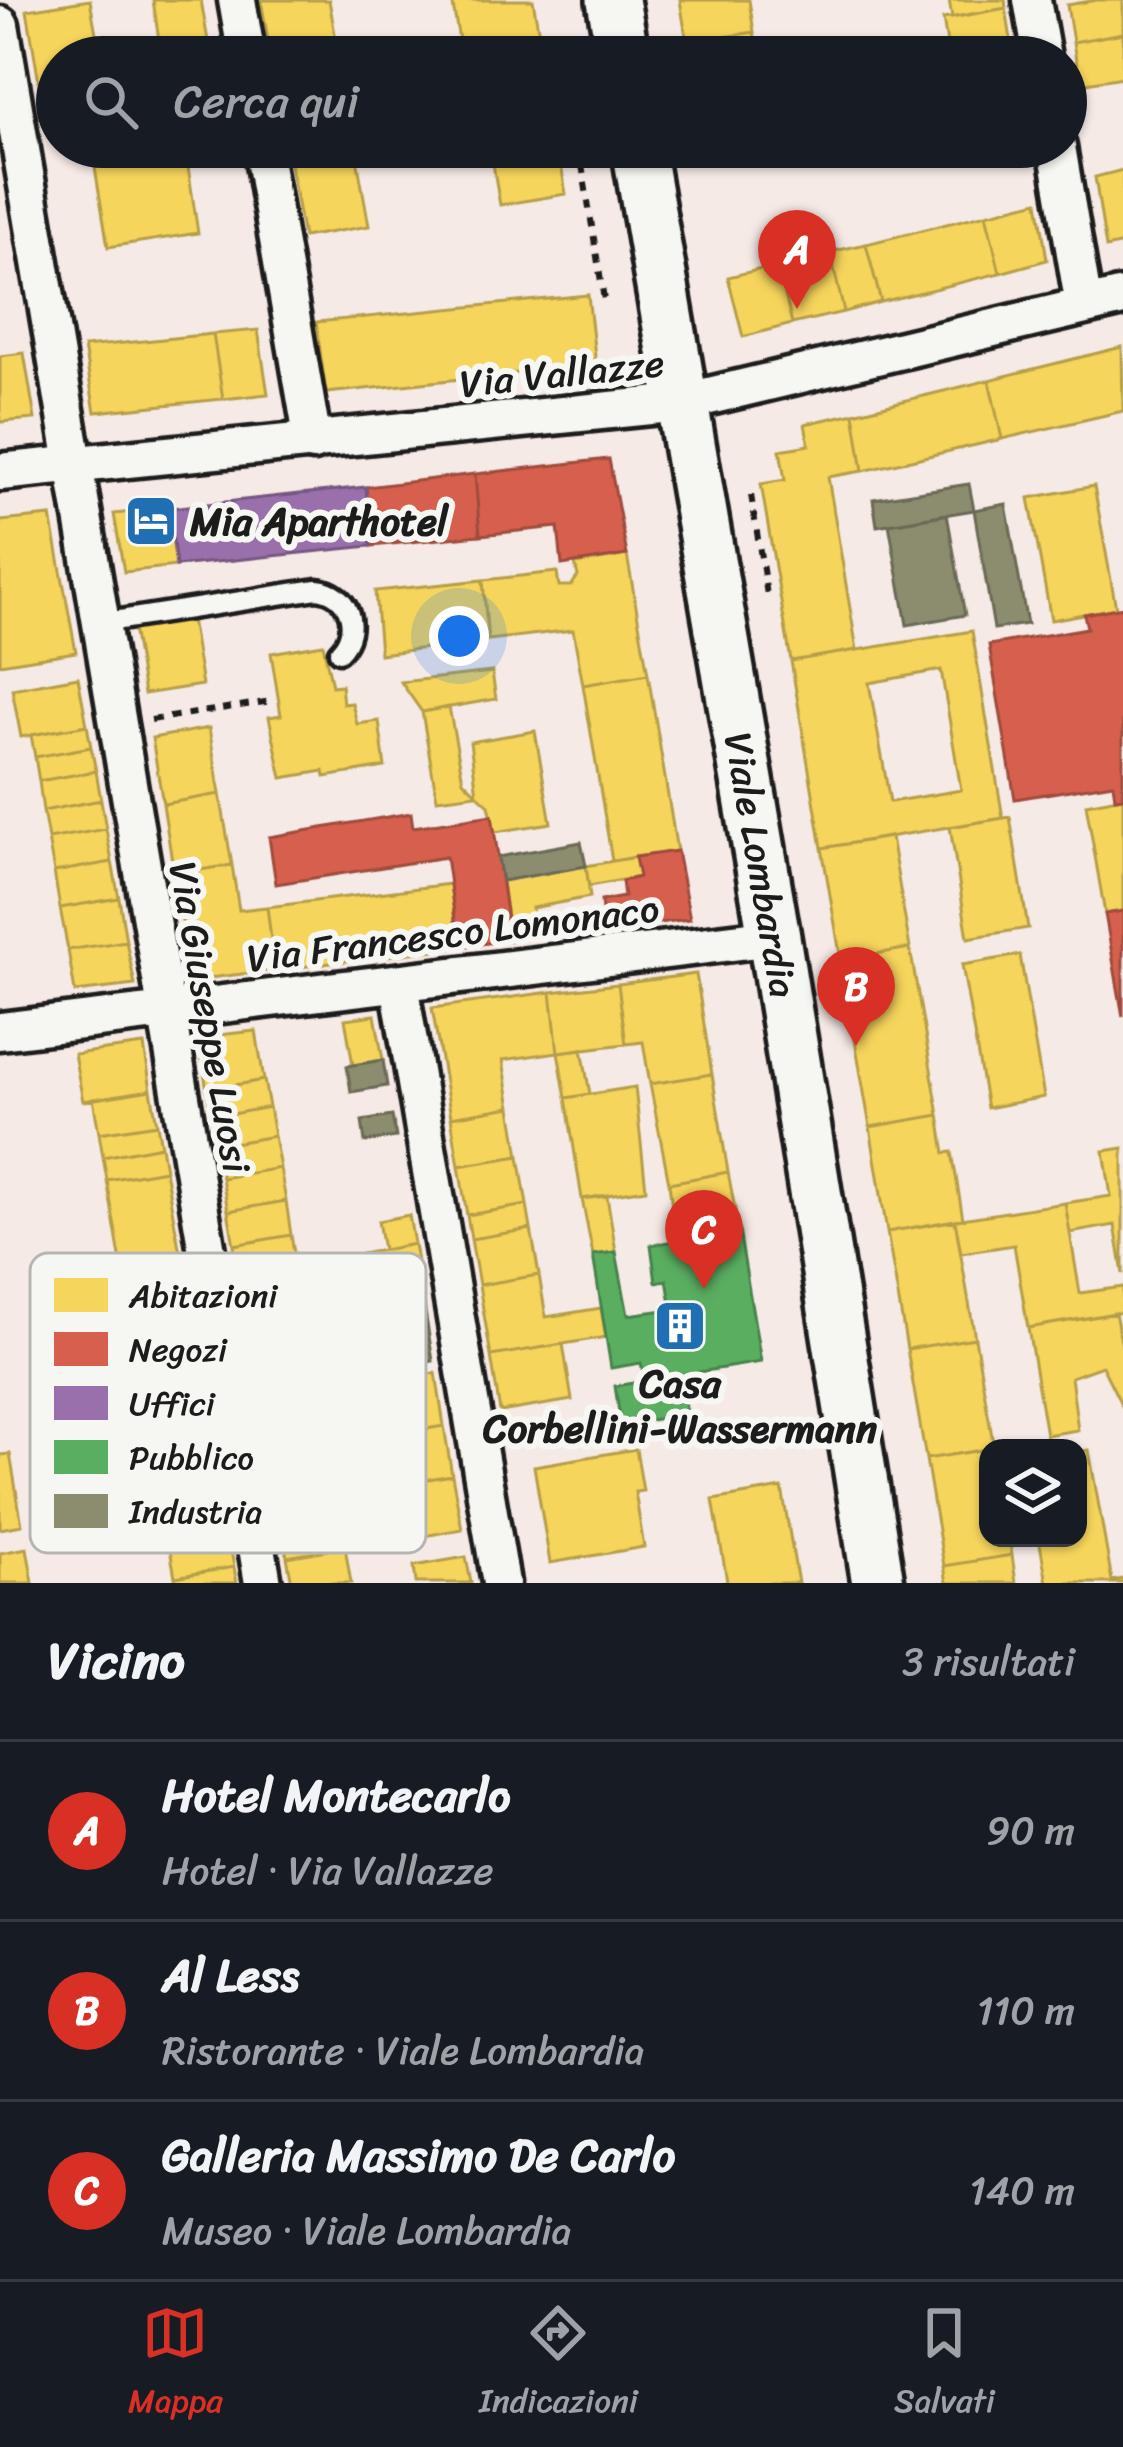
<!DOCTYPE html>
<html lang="it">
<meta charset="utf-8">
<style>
body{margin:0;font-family:Sriracha,sans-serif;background:#242831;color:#f1f3f6}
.controls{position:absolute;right:36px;bottom:36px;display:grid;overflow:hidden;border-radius:24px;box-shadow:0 3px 9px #0004}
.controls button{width:108px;height:108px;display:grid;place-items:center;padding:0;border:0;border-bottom:3px solid #363941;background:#171b24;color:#f1f3f6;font:60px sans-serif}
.you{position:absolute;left:459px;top:636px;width:42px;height:42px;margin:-30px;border:9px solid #fff;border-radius:50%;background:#1a73e8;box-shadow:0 0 0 18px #1a73e833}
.badge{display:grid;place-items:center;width:78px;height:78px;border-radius:50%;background:#d93025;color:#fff;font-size:39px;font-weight:700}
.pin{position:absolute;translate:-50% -99px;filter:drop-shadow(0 3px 6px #0008)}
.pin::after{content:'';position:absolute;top:63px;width:42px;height:36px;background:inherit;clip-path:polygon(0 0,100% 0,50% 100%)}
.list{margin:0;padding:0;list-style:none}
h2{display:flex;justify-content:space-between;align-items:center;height:156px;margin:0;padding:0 48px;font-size:51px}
h2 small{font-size:39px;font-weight:400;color:#9ea1a6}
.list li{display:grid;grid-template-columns:78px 1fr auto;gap:36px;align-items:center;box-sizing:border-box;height:180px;padding:0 48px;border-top:3px solid #363941}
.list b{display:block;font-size:45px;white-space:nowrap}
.list p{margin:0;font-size:39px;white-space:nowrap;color:#9ea1a6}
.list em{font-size:39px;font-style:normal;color:#9ea1a6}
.icon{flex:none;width:66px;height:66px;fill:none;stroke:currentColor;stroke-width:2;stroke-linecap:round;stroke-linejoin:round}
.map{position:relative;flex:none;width:1123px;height:1583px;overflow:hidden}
.search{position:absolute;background:#171b24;box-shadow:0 3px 9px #0004;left:36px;right:36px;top:36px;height:132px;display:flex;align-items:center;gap:30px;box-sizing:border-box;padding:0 42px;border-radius:66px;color:#9ea1a6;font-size:45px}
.sheet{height:696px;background:#171b24}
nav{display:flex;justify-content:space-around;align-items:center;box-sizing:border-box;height:168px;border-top:3px solid #363941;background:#171b24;font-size:33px;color:#9ea1a6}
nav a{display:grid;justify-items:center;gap:6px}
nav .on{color:#d93025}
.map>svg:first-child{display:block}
.homes{fill:#f6d55c;stroke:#b59e49;stroke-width:3;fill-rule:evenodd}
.shops{fill:#d6604d;stroke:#9e4c3e;stroke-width:3}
.offices{fill:#9970ab;stroke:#745780;stroke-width:3}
.public{fill:#5aae61;stroke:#47824c;stroke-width:3}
.industry{fill:#8c8c6e;stroke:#6a6a55;stroke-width:3}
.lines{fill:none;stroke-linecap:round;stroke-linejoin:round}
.lane-casing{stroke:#1c1c1c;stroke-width:27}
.street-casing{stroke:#1c1c1c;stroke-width:45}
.secondary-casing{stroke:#1c1c1c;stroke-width:60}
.path{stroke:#1c1c1c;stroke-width:6;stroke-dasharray:9 9;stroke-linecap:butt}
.lane{stroke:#f6f6f2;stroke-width:18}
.street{stroke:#f6f6f2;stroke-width:36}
.secondary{stroke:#f6f6f2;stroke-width:51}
.labels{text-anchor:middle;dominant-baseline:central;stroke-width:12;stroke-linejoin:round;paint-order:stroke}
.street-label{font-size:39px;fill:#1c1c1c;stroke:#f6f6f2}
.poi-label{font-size:39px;font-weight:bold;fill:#1c1c1c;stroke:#f6f6f2;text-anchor:start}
.key{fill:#f6f6f2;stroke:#b5b5b2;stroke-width:3}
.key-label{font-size:33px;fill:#1c1c1c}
</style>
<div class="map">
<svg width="1123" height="1583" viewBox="0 0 1123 1583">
<rect width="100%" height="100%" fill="#f6eae6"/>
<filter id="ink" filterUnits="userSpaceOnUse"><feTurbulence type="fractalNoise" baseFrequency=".00833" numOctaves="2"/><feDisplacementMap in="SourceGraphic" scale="24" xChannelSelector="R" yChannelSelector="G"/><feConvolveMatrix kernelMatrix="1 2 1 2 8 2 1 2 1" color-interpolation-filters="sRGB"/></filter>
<g filter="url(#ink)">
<path class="homes" d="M90,0l7,39 -13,2 3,16h-30v60l-12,2 -18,-109z
M153,0h48l8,47 -48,8z
M261,0h68l10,57h-68z
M452,0h81l10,57h-81z
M680,0h69l5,32 -67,11z
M949,0h56l1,8 -54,10z
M1097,0h26v33l-50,9 -6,-37z
M1006,8l5,32 -63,10 -5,-31z
M754,32l4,25h-69l-2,-14z
M1123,33v44l-43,7 -7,-42z
M1011,40l3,17h-65l-1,-7z
M103,147h82l13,86 -90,14 -16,-98z
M287,147h68l14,79 -66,11z
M490,147h68l8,47 -66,11z
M758,147h32v5l-30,5z
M1123,170v74l-17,4 -11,-71z
M1038,201l9,59 -47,13 -14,-59z
M986,214l14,59 -119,29 -15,-58z
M866,244l15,58 -37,10 -14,-60z
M830,252l14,60 -52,12 -14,-59z
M778,265l14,59 -49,13 -15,-60z
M588,295l8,70 -270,28 -10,-71z
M258,330l10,64 -45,5 -10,-65z
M213,334l10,65 -128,13 -11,-65z
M1122,347l1,64 -121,28 -13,-59z
M24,353l11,66 -35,3v-66z
M989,380l13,59 -139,32 -9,-58z
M854,413l9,58 -35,6 29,173 -66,11 -30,-177 24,-4 -5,-30 29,-5 -4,-21z
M1094,486l22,122 -65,12 -22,-122z
M169,508l7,58 -52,6 -10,-58z
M51,516l25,136 -76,12v-143z
M627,555l21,119 -65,11 -10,-55 -85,10 -5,-60 74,-8 2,14h12l7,-10 -3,-12z
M483,580l5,60 -108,14 -5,-63z
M191,619l11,66 -58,9 -11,-66z
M972,631l31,187 -181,30 -31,-187zM941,670l20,120 -71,12 -21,-119z
M323,644l9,42 9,-1 2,19 9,-1 5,21 22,-3 6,46 -60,10 -1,-6 -42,7 -13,-61 12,-2 -10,-62z
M492,672l4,27 -74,13 -21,-30z
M648,674l29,177 -65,10 -29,-176z
M78,677l9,48 -66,12 -9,-48z
M449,707l14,73 14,14 -40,5 -15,-87z
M87,725l4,22 -56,10 -4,-22z
M209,728l11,66 -57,10 -11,-66z
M535,731l16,92 -56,9 -6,-27 -12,-11 -7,-52z
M91,747l5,24 -57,10 -4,-24z
M96,771l5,29 -58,11 -4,-30z
M220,794l12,71 -58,9 -11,-70z
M1123,797v114l-18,3 -19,-110z
M101,800l5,29 -58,10 -5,-28z
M1010,817l18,111 -60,10 -18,-111z
M106,829l6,33 -58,10 -6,-33z
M891,837l19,111 -69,12 -19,-112z
M635,857l4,20 -50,9 -3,-20z
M112,862l7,36 -59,10 -6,-36z
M232,865l7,45 28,-3 8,63 -83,10 -18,-106z
M586,866l4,31 -58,11 4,29 -26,3 -8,-59z
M450,884l9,63 -184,23 -8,-63z
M119,898l7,43 -58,9 -8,-42z
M126,941l9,44 -60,7 -7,-42z
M910,948l29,167 -69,12 -29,-167z
M1020,955l24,142 -57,11 -25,-143z
M696,974l16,100 -62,10 -7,-42 -17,2 -8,-60z
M618,984l8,60 -68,8 -7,-60z
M551,992l7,60 -55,8 8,47 -60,10 -19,-109z
M375,1015l8,45 -30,5 -8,-46z
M256,1031l8,49 -57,10 -9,-53z
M144,1045l7,45 -68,11 -9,-47z
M582,1049l8,45 -24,4 -8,-46z
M712,1074l16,98 -59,11 -19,-99z
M264,1080l5,27 -57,11 -5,-28z
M635,1087l11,102 -64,10 -16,-101z
M151,1090l6,34 -58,9 -6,-34z
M269,1107l5,29 -58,10 -4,-28z
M511,1107l8,49 -60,10 -8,-49z
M939,1115l6,38 7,-1 11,67 -76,13 -17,-105z
M157,1124l4,22 -58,11 -4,-24z
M274,1136l6,32 -58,10 -6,-32z
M161,1146l4,24 -58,10 -4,-23z
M1123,1148v126l-8,-49 -45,8 -5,-30 46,-7 -7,-45z
M519,1156l8,49 -60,10 -8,-49z
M280,1168l6,33 -58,10 -6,-33z
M165,1170l17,94 -59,11 -16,-95z
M728,1172l11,58 -63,10 -7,-57z
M607,1196l9,56 -23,3 -11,-56z
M286,1201l5,34 -57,10 -6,-34z
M1065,1203l15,90 43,-6v25l-95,16 -14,-83 -53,8 -6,-33z
M527,1205l4,24 -60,10 -4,-24z
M409,1215l5,29 -31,6 -5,-29z
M955,1220l20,118 -68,11 -20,-117z
M531,1229l8,46 -60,10 -8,-46z
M291,1235l5,30 -58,9 -4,-29z
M414,1244l5,30 -52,9 -5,-29z
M539,1275l7,42 55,-9 5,29 -115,19 -12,-71z
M1115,1313l8,38v57l-21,-42 -31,11 7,53 -32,5 -18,-107z
M975,1338l19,110 -68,11 -19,-110z
M563,1344l9,56 -72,12 -9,-56z
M436,1373l8,53 -54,9 -8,-53z
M444,1426l8,49 -53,9 -9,-49z
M636,1449l7,42 -8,1 9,55 -94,16 -16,-97z
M988,1449v89h21l3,17 -68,11 -18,-107z
M1089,1450l23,131 11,-2v4h-76l-8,-45h39v-86z
M10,1454l12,71 -22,4v-74z
M452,1475l10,54 -54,10 -9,-55z
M333,1476l12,71 -58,10 -12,-71z
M782,1488l16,95h-82l11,-2 -14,-81z
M223,1505l11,62 -59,10 -11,-62z
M345,1547l6,36h-59l-5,-26z
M27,1548l6,35h-33v-30z
M1012,1555l4,28h-69l-3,-17z
M466,1557l5,26h-55l-2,-17z
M234,1567l3,16h-61l-1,-6z"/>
<path class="shops" d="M609,459l18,96 -65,10 -4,-38 -78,8 -5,-61z
M475,474l5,61 -109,11 -5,-59z
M1123,607v190l-8,1 -2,-15 -98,16 -26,-154 98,-17 -3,-14z
M411,813l2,14 79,-12 18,125 -51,7 -13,-90 -170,27 -7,-47z
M677,851l13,68 -86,11 -3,-29 23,-4 -2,-16 17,-4 -4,-20z
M1123,911v106l-18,-103z"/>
<path class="offices" d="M366,487l5,59 -195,20 -7,-58z"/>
<path class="public" d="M739,1230l22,132 -81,13 7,39 -66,11 -6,-39 30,-5 -4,-18 -30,5 -18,-113 23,-3 12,63 44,-6 -5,-29 -11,2 -5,-37z"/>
<path class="industry" d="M969,484l5,26 -97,16 -4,-27z
M1006,504l21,120 -33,5 -20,-119z
M947,514l18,101 -58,10 -18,-101z
M581,842l5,24 -84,15 -4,-24z
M383,1060l4,26 -36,6 -4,-26z
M392,1116l4,21 -31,5 -3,-21z
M419,1274l14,87 -31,5 -14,-87z"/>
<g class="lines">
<g class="lane-casing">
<path id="lane" d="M101,623l216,-34c32,3 45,40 22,63"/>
</g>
<g class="street-casing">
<path id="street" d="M237,0l10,57
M1032,0l10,57
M0,25l263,1558
M262,147l51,295
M1057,147l27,159
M0,472l680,-69 443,-106
M399,983l102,600
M0,1031l774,-94"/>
</g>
<g class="secondary-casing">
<path id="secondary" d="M613,0l10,57
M638,147l136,790 104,646"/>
</g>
<path class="path" d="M582,165l23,141
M751,495l16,100
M151,720l120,-19"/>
<use href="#lane" class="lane"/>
<use href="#street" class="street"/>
<use href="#secondary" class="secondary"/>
</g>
</g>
<defs>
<g id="hotel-square" transform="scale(2.7)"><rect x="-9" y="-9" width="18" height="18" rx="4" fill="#1f6fb2" stroke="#f6f6f2"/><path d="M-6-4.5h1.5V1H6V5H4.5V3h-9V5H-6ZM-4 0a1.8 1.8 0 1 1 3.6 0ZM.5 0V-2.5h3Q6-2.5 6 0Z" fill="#fff"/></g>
<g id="building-square" transform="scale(2.7)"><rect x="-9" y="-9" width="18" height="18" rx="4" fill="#1f6fb2" stroke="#f6f6f2"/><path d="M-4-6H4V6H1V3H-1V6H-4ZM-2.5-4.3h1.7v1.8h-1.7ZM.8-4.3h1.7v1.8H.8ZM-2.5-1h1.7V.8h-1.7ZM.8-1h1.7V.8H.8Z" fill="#fff"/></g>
</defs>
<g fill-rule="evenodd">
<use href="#hotel-square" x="151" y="521"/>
<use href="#building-square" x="680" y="1326"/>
</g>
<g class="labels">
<g class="street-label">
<text transform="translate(562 373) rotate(-6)">Via Vallazze</text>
<text transform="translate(761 865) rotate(80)">Viale Lombardia</text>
<text transform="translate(453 933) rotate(-7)">Via Francesco Lomonaco</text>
<text transform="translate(210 1017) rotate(80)">Via Giuseppe Luosi</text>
</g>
<g class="poi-label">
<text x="190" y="521">Mia Aparthotel</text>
<text x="680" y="1383" text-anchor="middle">Casa<tspan x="680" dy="45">Corbellini-Wassermann</tspan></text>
</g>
</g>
<rect x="30" y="1253" width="396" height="300" rx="18" class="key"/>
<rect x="54" y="1278" width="54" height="34" fill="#f6d55c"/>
<rect x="54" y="1332" width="54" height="34" fill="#d6604d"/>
<rect x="54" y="1386" width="54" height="34" fill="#9970ab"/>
<rect x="54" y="1440" width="54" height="34" fill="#5aae61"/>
<rect x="54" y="1494" width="54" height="34" fill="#8c8c6e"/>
<g class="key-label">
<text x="129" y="1307">Abitazioni</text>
<text x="129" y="1361">Negozi</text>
<text x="129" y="1415">Uffici</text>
<text x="129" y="1469">Pubblico</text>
<text x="129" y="1523">Industria</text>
</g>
</svg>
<div class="controls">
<button><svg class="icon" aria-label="layers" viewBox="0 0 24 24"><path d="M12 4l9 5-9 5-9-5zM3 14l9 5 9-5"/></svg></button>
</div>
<div class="you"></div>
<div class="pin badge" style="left:797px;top:309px">A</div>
<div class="pin badge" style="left:856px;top:1046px">B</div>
<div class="pin badge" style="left:704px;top:1289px">C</div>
<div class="search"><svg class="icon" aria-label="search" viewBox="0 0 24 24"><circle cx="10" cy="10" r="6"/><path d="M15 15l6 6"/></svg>Cerca qui</div>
</div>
<section class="sheet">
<h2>Vicino<small>3 risultati</small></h2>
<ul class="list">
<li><span class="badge">A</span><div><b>Hotel Montecarlo</b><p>Hotel · Via Vallazze</p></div><em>90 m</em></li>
<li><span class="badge">B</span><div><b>Al Less</b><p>Ristorante · Viale Lombardia</p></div><em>110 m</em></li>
<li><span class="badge">C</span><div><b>Galleria Massimo De Carlo</b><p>Museo · Viale Lombardia</p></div><em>140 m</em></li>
</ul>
</section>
<nav>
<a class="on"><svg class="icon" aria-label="map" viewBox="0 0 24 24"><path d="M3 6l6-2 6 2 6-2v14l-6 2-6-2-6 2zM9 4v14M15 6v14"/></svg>Mappa</a>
<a><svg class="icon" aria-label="directions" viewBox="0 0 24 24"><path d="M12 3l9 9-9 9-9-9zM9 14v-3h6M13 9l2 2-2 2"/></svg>Indicazioni</a>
<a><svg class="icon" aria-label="saved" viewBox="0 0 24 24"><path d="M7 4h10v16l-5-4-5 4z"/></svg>Salvati</a>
</nav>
